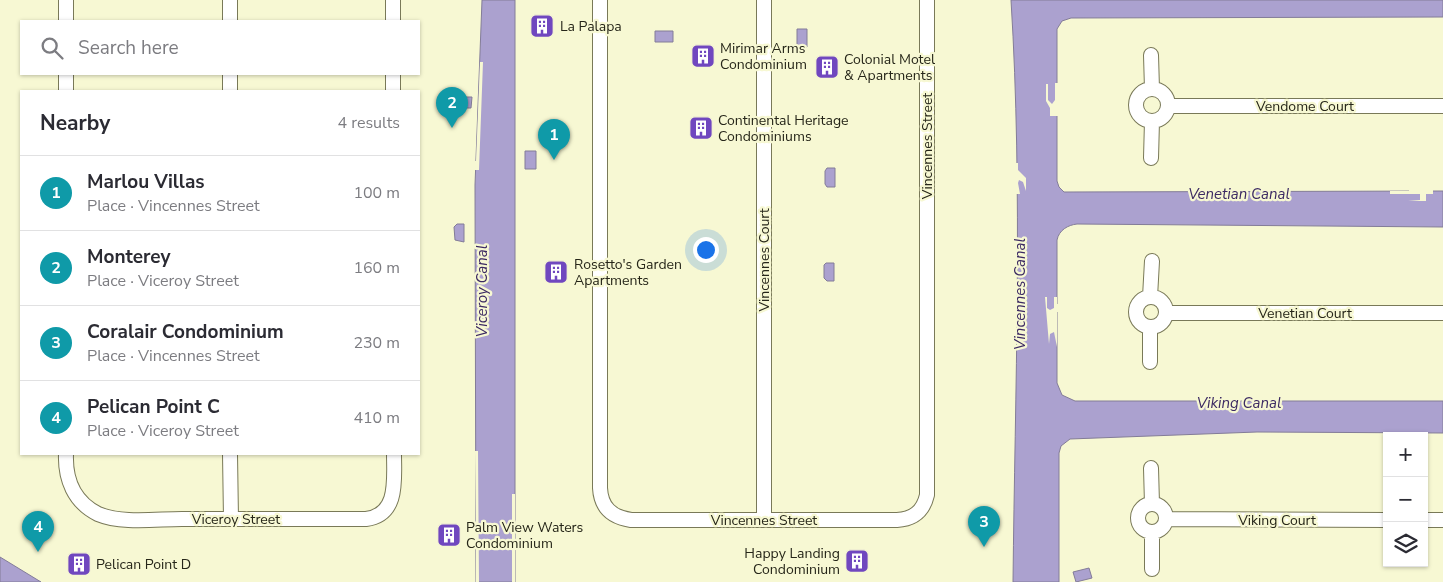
<!DOCTYPE html>
<meta charset="utf-8">
<style>
body{margin:0;font-family:"Nunito Sans",sans-serif;background:#f2f2f3;color:#2b2b33}
.controls{position:absolute;right:15px;bottom:15px;display:grid;overflow:hidden;border-radius:0px;box-shadow:0 1px 4px #0004}
.controls button{width:45px;height:45px;display:grid;place-items:center;padding:0;border:0;border-bottom:1px solid #e1e1e2;background:#fff;color:#2b2b33;font:25px sans-serif}
.you{position:absolute;left:705px;top:249px;width:18px;height:18px;margin:-12px;border:4px solid #fff;border-radius:50%;background:#1a73e8;box-shadow:0 0 0 8px #1a73e833}
.badge{display:grid;place-items:center;width:32px;height:32px;border-radius:50%;background:#7047bf;color:#fff;font-size:16px;font-weight:700}
.pin{position:absolute;translate:-50% -41px;filter:drop-shadow(0 1px 2px #0008)}
.pin::after{content:'';position:absolute;top:26px;width:18px;height:15px;background:inherit;clip-path:polygon(0 0,100% 0,50% 100%)}
.list{margin:0;padding:0;list-style:none}
h2{display:flex;justify-content:space-between;align-items:center;height:65px;margin:0;padding:0 20px;font-size:21px}
h2 small{font-size:16px;font-weight:400;color:#7c7c81}
.list li{display:grid;grid-template-columns:32px 1fr auto;gap:15px;align-items:center;box-sizing:border-box;height:75px;padding:0 20px;border-top:1px solid #e1e1e2}
.list b{display:block;font-size:19px;white-space:nowrap}
.list p{margin:0;font-size:16px;white-space:nowrap;color:#7c7c81}
.list em{font-size:16px;font-style:normal;color:#7c7c81}
.icon{flex:none;width:28px;height:28px;fill:none;stroke:currentColor;stroke-width:2;stroke-linecap:round;stroke-linejoin:round}
.map{position:relative;flex:none;width:1443px;height:582px;overflow:hidden}
.search{position:absolute;background:#fff;box-shadow:0 1px 4px #0004;left:20px;top:20px;width:400px;height:55px;display:flex;align-items:center;gap:12px;box-sizing:border-box;padding:0 18px;border-radius:0px;color:#7c7c81;font-size:19px}
.panel{position:absolute;background:#fff;box-shadow:0 1px 4px #0004;left:20px;top:90px;width:400px;height:365px;border-radius:0px}
.map>svg:first-child{display:block}
.water{fill:#aba1cf;stroke:#837c98}
.pier{fill:#f7f8d3}
.lines{fill:none;stroke-linecap:round;stroke-linejoin:round}
.minor-casing{stroke:#797958;stroke-width:16}
.minor{stroke:#fff;stroke-width:14}
.labels{text-anchor:middle;dominant-baseline:central;stroke-width:4.5;stroke-linejoin:round;paint-order:stroke}
.poi-label{font-size:14px;fill:#262619;stroke:#f7f8d3;text-anchor:start}
.street-label{font-size:14px;fill:#262619;stroke:#f7f8d3}
.water-label{font-size:15px;font-style:italic;fill:#3b2962;stroke:#f7f8d3}
</style>
<div class="map">
<svg width="1443" height="582" viewBox="0 0 1443 582">
<rect width="100%" height="100%" fill="#f7f8d3"/>
<path class="water" d="M482,0h33v582h-39l-1,-397z
M1011,0h432v17l-372,1 -9,3 -5,8v152l2,6 5,5 379,-1v36l-366,-3c-9,1 -18,6 -20,16v143l5,12 13,6h368v32l-186,-1 -187,7 -9,7 -2,7v129h-46c2,-194 10,-389 -2,-582z
M797,29h10v18h-10z
M655,31h18v11h-18z
M453,97h19l-1,11h-18z
M525,151h11v18h-11z
M827,168h8v19h-8l-2,-3v-13z
M457,224h7v18l-9,-2 -1,-13z
M826,263h8v18h-7l-3,-3v-13z
M0,557l41,25h-41z
M1089,568l3,10 -16,4 -3,-10z"/>
<path class="pier" d="M480,62h3l-4,108h-6l1,-9h2z
M1055,83h4v33h-9v-8l-4,-7v-17h2v16l4,4 3,-4z
M1015,163h3v7l8,8v13l-3,-9 -4,-2 -1,3 2,11h-4z
M1409,188l24,1v5h-7v7h-18l12,-1v-6h-30v-3h19z
M1045,297h2v11l3,2 4,-2v-11h3v7h2v8h-2v35l-3,-15 -4,2 -1,10z
M475,451h3l1,131h-3v-41h-2l-1,-8h3z
M512,494h3v88h-3z"/>
<g class="lines">
<g class="minor-casing">
<path id="minor" d="M66,0v21
M230,0v21
M393,0v21
M600,0v488c1,19 11,29 31,32h266c16,-1 26,-8 30,-25v-495
M764,0v519
M1151,55l1,34
M66,74v17
M393,74v17
M1136 105a16 16 0 1 1 32 0a16 16 0 1 1-32 0Z
M230,91v-17
M1168,106h275
M1151,158l1,-37
M1136 312a15 15 0 1 1 30 0a15 15 0 1 1-30 0Z
M1150,297l2,-36
M1166,313h277
M1150,362v-35
M66,454c-1,25 8,48 32,60 24,10 58,5 84,5 61,0 122,0 184,0 33,-4 28,-40 28,-65
M230,454l1,65
M1151,468l1,36
M1138 518a14 14 0 1 1 28 0a14 14 0 1 1-28 0Z
M1166,519l221,1
M1424,520h19
M1152,533v36"/>
</g>
<use href="#minor" class="minor"/>
</g>
<defs>
<g id="building-square" transform="scale(1.25)"><rect x="-9" y="-9" width="18" height="18" rx="4" fill="#7047bf" stroke="#f7f8d3"/><path d="M-4-6H4V6H1V3H-1V6H-4ZM-2.5-4.3h1.7v1.8h-1.7ZM.8-4.3h1.7v1.8H.8ZM-2.5-1h1.7V.8h-1.7ZM.8-1h1.7V.8H.8Z" fill="#fff"/></g>
</defs>
<g fill-rule="evenodd">
<use href="#building-square" x="542" y="26"/>
<use href="#building-square" x="703" y="56"/>
<use href="#building-square" x="827" y="67"/>
<use href="#building-square" x="701" y="128"/>
<use href="#building-square" x="556" y="272"/>
<use href="#building-square" x="449" y="535"/>
<use href="#building-square" x="857" y="561"/>
<use href="#building-square" x="79" y="564"/>
</g>
<g class="labels">
<g class="poi-label">
<text x="560" y="26">La Palapa</text>
<text x="720" y="48">Mirimar Arms<tspan x="720" dy="16">Condominium</tspan></text>
<text x="844" y="59">Colonial Motel<tspan x="844" dy="16">&amp; Apartments</tspan></text>
<text x="718" y="120">Continental Heritage<tspan x="718" dy="16">Condominiums</tspan></text>
<text x="574" y="264">Rosetto's Garden<tspan x="574" dy="16">Apartments</tspan></text>
<text x="466" y="527">Palm View Waters<tspan x="466" dy="16">Condominium</tspan></text>
<text x="840" y="553" text-anchor="end">Happy Landing<tspan x="840" dy="16">Condominium</tspan></text>
<text x="96" y="564">Pelican Point D</text>
</g>
<g class="street-label">
<text x="1305" y="106">Vendome Court</text>
<text transform="translate(927 146) rotate(-90)">Vincennes Street</text>
<text transform="translate(764 260) rotate(-90)">Vincennes Court</text>
<text x="1305" y="313">Venetian Court</text>
<text x="236" y="519">Viceroy Street</text>
<text x="764" y="520">Vincennes Street</text>
<text x="1277" y="520">Viking Court</text>
</g>
<g class="water-label">
<text x="1239" y="194">Venetian Canal</text>
<text transform="translate(482 291) rotate(-90)">Viceroy Canal</text>
<text transform="translate(1020 294) rotate(-90)">Vincennes Canal</text>
<text x="1239" y="403">Viking Canal</text>
</g>
</g>
</svg>
<div class="controls">
<button>+</button>
<button>−</button>
<button><svg class="icon" aria-label="layers" viewBox="0 0 24 24"><path d="M12 4l9 5-9 5-9-5zM3 14l9 5 9-5"/></svg></button>
</div>
<div class="you"></div>
<div class="pin badge" style="left:554px;top:160px;background:#0f9aa8">1</div>
<div class="pin badge" style="left:452px;top:128px;background:#0f9aa8">2</div>
<div class="pin badge" style="left:984px;top:547px;background:#0f9aa8">3</div>
<div class="pin badge" style="left:38px;top:552px;background:#0f9aa8">4</div>
<div class="search"><svg class="icon" aria-label="search" viewBox="0 0 24 24"><circle cx="10" cy="10" r="6"/><path d="M15 15l6 6"/></svg>Search here</div>
<section class="panel">
<h2>Nearby<small>4 results</small></h2>
<ul class="list">
<li><span class="badge" style="background:#0f9aa8">1</span><div><b>Marlou Villas</b><p>Place · Vincennes Street</p></div><em>100 m</em></li>
<li><span class="badge" style="background:#0f9aa8">2</span><div><b>Monterey</b><p>Place · Viceroy Street</p></div><em>160 m</em></li>
<li><span class="badge" style="background:#0f9aa8">3</span><div><b>Coralair Condominium</b><p>Place · Vincennes Street</p></div><em>230 m</em></li>
<li><span class="badge" style="background:#0f9aa8">4</span><div><b>Pelican Point C</b><p>Place · Viceroy Street</p></div><em>410 m</em></li>
</ul>
</section>
</div>
